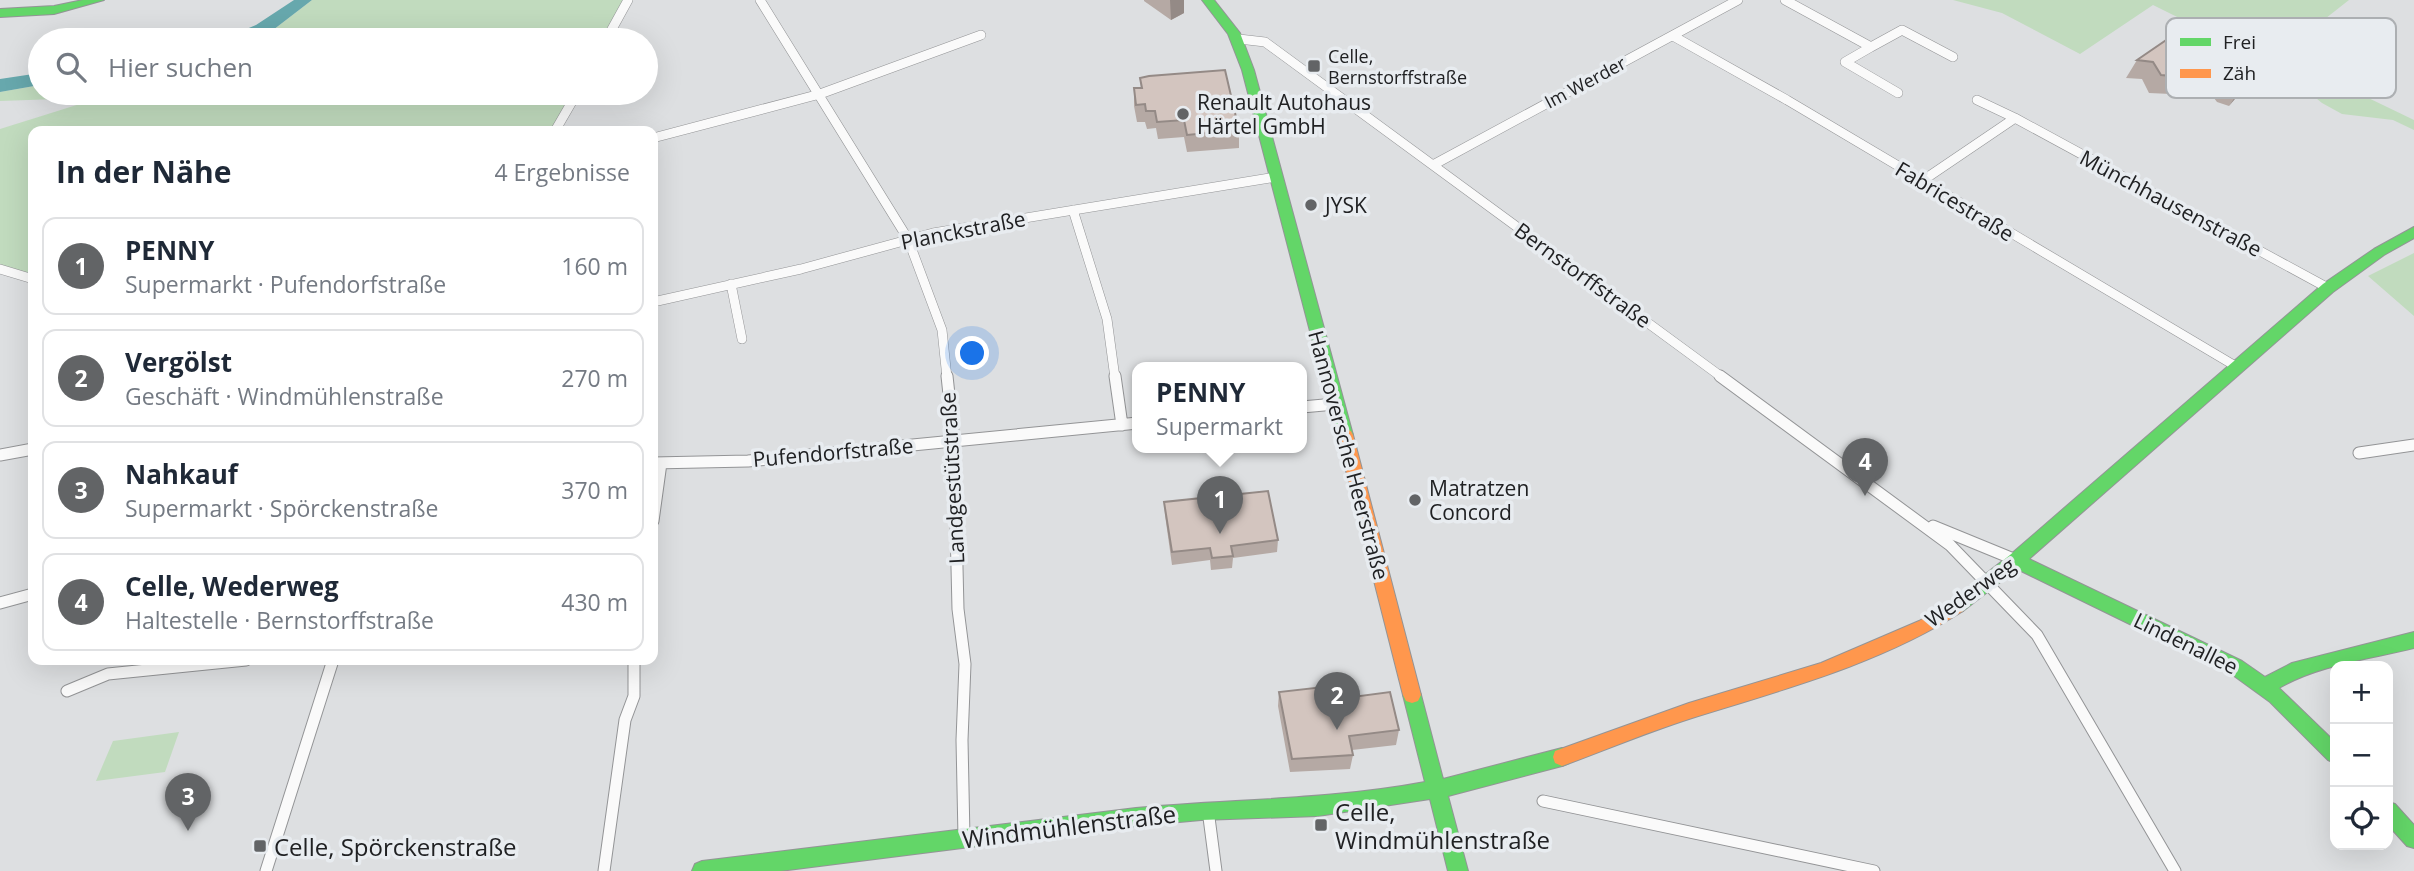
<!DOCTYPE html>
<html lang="de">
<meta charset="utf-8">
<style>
body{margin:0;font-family:"Open Sans",sans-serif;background:#f2f2f3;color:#1f2937}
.controls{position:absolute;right:21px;bottom:21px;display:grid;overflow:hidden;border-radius:14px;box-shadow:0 7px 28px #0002}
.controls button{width:63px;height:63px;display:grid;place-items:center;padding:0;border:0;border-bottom:2px solid #e0e1e3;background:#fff;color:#1f2937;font:35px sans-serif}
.you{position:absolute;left:973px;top:354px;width:24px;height:24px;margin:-18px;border:5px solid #fff;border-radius:50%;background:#1a73e8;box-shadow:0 0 0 10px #1a73e833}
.badge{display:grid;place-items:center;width:46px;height:46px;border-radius:50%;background:#626466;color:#fff;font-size:23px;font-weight:700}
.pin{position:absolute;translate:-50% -58px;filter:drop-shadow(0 2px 4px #0008)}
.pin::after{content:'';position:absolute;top:37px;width:24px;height:21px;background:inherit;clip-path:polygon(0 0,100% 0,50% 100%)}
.popup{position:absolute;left:1132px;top:362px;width:175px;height:91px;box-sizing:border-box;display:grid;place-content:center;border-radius:14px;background:#fff;filter:drop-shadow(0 2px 5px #0005);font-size:23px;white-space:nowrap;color:#747a83}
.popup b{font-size:26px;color:#1f2937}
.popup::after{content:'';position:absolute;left:50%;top:100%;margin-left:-14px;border:14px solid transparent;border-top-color:#fff}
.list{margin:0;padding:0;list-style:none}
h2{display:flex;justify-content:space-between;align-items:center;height:91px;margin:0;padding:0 28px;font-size:30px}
h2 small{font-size:23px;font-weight:400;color:#747a83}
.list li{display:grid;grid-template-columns:46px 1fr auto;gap:21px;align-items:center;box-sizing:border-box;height:98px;margin:0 14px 14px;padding:0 14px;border:2px solid #e0e1e3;border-radius:14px}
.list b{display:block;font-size:26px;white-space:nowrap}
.list p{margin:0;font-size:23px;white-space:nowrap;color:#747a83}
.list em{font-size:23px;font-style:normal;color:#747a83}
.icon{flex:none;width:38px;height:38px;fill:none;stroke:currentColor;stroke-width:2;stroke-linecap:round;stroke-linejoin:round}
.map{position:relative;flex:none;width:2414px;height:871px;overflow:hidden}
.search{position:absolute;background:#fff;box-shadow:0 7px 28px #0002;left:28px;top:28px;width:630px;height:77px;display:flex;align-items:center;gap:18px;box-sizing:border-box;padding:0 24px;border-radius:38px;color:#747a83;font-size:26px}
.panel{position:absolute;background:#fff;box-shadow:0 7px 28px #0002;left:28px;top:126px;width:630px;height:539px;border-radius:14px}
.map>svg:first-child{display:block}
.green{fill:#c1dbbe}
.water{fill:#67a8ad}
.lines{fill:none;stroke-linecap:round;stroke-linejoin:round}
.street-far1-casing{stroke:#939496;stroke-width:10}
.street-casing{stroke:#939496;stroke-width:13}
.fast-casing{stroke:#939496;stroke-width:2}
.slow-casing{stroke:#939496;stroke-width:2}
.street-far1{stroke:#fafafa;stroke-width:9}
.street{stroke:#fafafa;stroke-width:11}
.fast{fill:#63d668;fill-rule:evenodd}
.slow{fill:#ff974d;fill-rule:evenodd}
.wall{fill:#b5a9a4}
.shaded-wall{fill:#948a86}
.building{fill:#d3c5bf;stroke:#948a86;stroke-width:2}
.poi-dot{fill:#626466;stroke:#e8ecf0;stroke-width:2.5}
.labels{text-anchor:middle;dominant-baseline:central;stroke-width:7;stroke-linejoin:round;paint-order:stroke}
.far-poi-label{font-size:18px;fill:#202123;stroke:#e8ecf0;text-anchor:start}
.far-street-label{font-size:18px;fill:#202123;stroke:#e8ecf0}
.poi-label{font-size:21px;fill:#202123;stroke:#e8ecf0;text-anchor:start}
.street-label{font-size:21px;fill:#202123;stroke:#e8ecf0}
.near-poi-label{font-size:24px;fill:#202123;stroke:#e8ecf0;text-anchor:start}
.near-street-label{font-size:24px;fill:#202123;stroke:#e8ecf0}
.key{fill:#e8ecf0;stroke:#acafb2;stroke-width:2}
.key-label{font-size:19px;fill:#202123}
</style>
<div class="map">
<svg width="2414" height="871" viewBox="0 0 2414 871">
<rect width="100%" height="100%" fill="#dddfe1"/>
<path class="green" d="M312,0h315l-23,40h-355l24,-10z
M1953,0h396l-70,55 135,65v10l-21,-10 -51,-6 -20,-11 -44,-36 -125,-62 -73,49 -78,-41z
M40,85v8h46l-29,6 -57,2v-9z
M115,93h458l-22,38h-518v145l-33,-10v-137z
M2414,253v63l-46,-40z
M179,732l-14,40 -69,9 17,-40z"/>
<path class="water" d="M294,0h18l-39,30 -24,10h-29l36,-15z
M40,73v12l-40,7v-13z"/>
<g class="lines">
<g class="street-far1-casing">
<path id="street-far1" d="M760,0l148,239 34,91 5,48
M1785,0l86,47 -26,15 53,31
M1673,36l114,64 450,267
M1239,39l26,3 458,336
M606,40l22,-40
M1871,47l31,-17 51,27
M1977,100l38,18
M555,131l22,-38
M653,138l167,-44 161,-59
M1433,165l305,-165
M1922,181l93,-63 313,170
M1073,210l34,109 8,59
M0,269l33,10
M731,284l11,55
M653,302l148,-33 132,-36 343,-56"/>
</g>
<g class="street-casing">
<path id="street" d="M947,376l7,65 4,168 7,55 -3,76 2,97
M1115,376l7,49
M1720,376l230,169 87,90 138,236
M1302,407l33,-3
M2359,453l55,-8
M0,455l33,-6
M653,463l95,-2 390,-38
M653,521l8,-58
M1933,526l83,34
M0,603l33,-9
M67,691l41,-17 138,-14
M1543,801l331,70
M1208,810l8,61
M266,871l67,-211
M604,871l21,-151 9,-24v-36"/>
</g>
<g class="fast-casing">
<path id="fast" d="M83,0h21l-50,14 -54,3v-8l54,-3z
M1202,0h12l26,33 14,37 99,365 -2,4h-12l-2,-4 -95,-365 -14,-36z
M2414,227v11l-30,17 -51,37 -304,267 213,102 23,16 27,-14 122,-31v16c-44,11 -96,17 -135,40l56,54v21l-7,-3 -58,-58 -40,-29 -213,-104 -54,42 -6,2 -6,-2 -3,-5 3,-5 59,-46 313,-271 51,-35z
M1412,687l6,2 3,6 22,84 119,-31 7,3 2,6 -2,6 -7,3 -114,30 20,75h-20l-18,-72 -112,17 -117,4 -65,6 -356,45h-88l3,-7 7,-3 434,-53c97,-9 193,-8 289,-26l-22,-87 3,-6z
M2388,802l7,2 19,21v23l-7,-2 -19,-21z"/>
</g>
<g class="slow-casing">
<path id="slow" d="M1345,429l6,2 2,4 68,260 -3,6 -6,2 -6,-2 -3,-6 -66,-260 2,-4z
M1957,599l6,2 3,5 -3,5c-83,53 -178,78 -271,107 -44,14 -87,32 -130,48l-7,-3 -2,-6 2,-6 134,-48 132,-40 98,-42z"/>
</g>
<use href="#street-far1" class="street-far1"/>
<use href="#street" class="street"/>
<use href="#fast" class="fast"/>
<use href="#slow" class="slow"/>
</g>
<path class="wall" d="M1144,0h40v13l-13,7 -27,-19z
M2221,35l21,32 -3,4 8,11 -18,24 -12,-4 -9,-12 3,-4 -16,-8 -13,-1 -11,17 -22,-1 -7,-14 -16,-1 11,-18z
M1140,78l99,52v18l-52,4 -3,-15 -26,2 -2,-11 -9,1 -2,-7h-8l-3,-16v-18h7z
M1164,502l114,38 -1,12 -44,6 -1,10 -21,2 -1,-10 -38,5 -7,-50z
M1279,692l74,5 46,33 -3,15 -44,5 1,5 -3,14 -60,3 -12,-66z"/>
<path class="shaded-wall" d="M1170,0h14v13l-13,7z
M2247,82l-12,17 -6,7 12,-18z"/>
<path class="building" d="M2197,19l26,13 -2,3 18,7 6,11 -9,6 6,8h-7l12,15 -6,6 -12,-4 -9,-12 4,-3 -17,-8 -34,-3 10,19 -22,-2 -8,-13 -16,-2z
M1225,70l14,60 -52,5 -3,-15 -27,2 -2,-11h-9l-1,-7 -9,1 -2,-17h8l-2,-10 9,-2z
M1268,491l10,49 -47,6 2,10 -21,2 -2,-10 -38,4 -8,-50z
M1350,684l3,13 37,-5 9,38 -50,6 4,19 -61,4 -13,-67z"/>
<g class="poi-dot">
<rect x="1307" y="59" width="14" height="14" rx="3.5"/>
<circle cx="1183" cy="114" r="7"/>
<circle cx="1311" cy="205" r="7"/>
<circle cx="1415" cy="500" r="7"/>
<rect x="1314" y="818" width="14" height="14" rx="3.5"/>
<rect x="253" y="839" width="14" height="14" rx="3.5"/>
</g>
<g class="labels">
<g class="far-poi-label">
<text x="1328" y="56">Celle,<tspan x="1328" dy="21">Bernstorffstraße</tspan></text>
</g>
<g class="far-street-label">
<text transform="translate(1585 82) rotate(-28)">Im Werder</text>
</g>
<g class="poi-label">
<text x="1197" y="102">Renault Autohaus<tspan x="1197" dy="24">Härtel GmbH</tspan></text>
<text x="1325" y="205">JYSK</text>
<text x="1429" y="488">Matratzen<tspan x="1429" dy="24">Concord</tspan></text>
</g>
<g class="street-label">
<text transform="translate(1955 201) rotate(31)">Fabricestraße</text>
<text transform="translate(2171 203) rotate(28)">Münchhausenstraße</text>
<text transform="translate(963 230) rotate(-11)">Planckstraße</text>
<text transform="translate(1583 275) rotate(36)">Bernstorffstraße</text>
<text transform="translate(833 452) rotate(-5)">Pufendorfstraße</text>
<text transform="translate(1349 455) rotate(75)">Hannoversche Heerstraße</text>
<text transform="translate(952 478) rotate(-93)">Landgestütstraße</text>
<text transform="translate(1970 592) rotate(-35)">Wederweg</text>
<text transform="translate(2186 643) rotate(26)">Lindenallee</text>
</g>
<g class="near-poi-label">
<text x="1335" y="811">Celle,<tspan x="1335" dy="28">Windmühlenstraße</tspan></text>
<text x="274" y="846">Celle, Spörckenstraße</text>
</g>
<g class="near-street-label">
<text transform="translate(1069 826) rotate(-7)">Windmühlenstraße</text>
</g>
</g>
<rect x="2166" y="18" width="230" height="80" rx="10" class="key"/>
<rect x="2180" y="38" width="31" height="8" fill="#63d668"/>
<rect x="2180" y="69" width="31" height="9" fill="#ff974d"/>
<g class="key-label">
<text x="2223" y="49">Frei</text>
<text x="2223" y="80">Zäh</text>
</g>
</svg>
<div class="controls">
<button>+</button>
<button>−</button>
<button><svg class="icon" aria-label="locate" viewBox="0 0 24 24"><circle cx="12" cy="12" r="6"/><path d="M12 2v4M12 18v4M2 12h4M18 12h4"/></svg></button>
</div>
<div class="you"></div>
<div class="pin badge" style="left:1220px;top:534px">1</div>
<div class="popup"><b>PENNY</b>Supermarkt</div>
<div class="pin badge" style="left:1337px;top:730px">2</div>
<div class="pin badge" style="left:188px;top:831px">3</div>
<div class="pin badge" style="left:1865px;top:496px">4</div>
<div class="search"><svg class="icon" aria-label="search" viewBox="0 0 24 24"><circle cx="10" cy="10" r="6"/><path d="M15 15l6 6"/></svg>Hier suchen</div>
<section class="panel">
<h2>In der Nähe<small>4 Ergebnisse</small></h2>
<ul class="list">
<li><span class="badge">1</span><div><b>PENNY</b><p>Supermarkt · Pufendorfstraße</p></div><em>160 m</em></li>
<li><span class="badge">2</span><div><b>Vergölst</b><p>Geschäft · Windmühlenstraße</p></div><em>270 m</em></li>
<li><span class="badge">3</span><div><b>Nahkauf</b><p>Supermarkt · Spörckenstraße</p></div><em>370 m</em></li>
<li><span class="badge">4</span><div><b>Celle, Wederweg</b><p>Haltestelle · Bernstorffstraße</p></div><em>430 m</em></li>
</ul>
</section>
</div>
